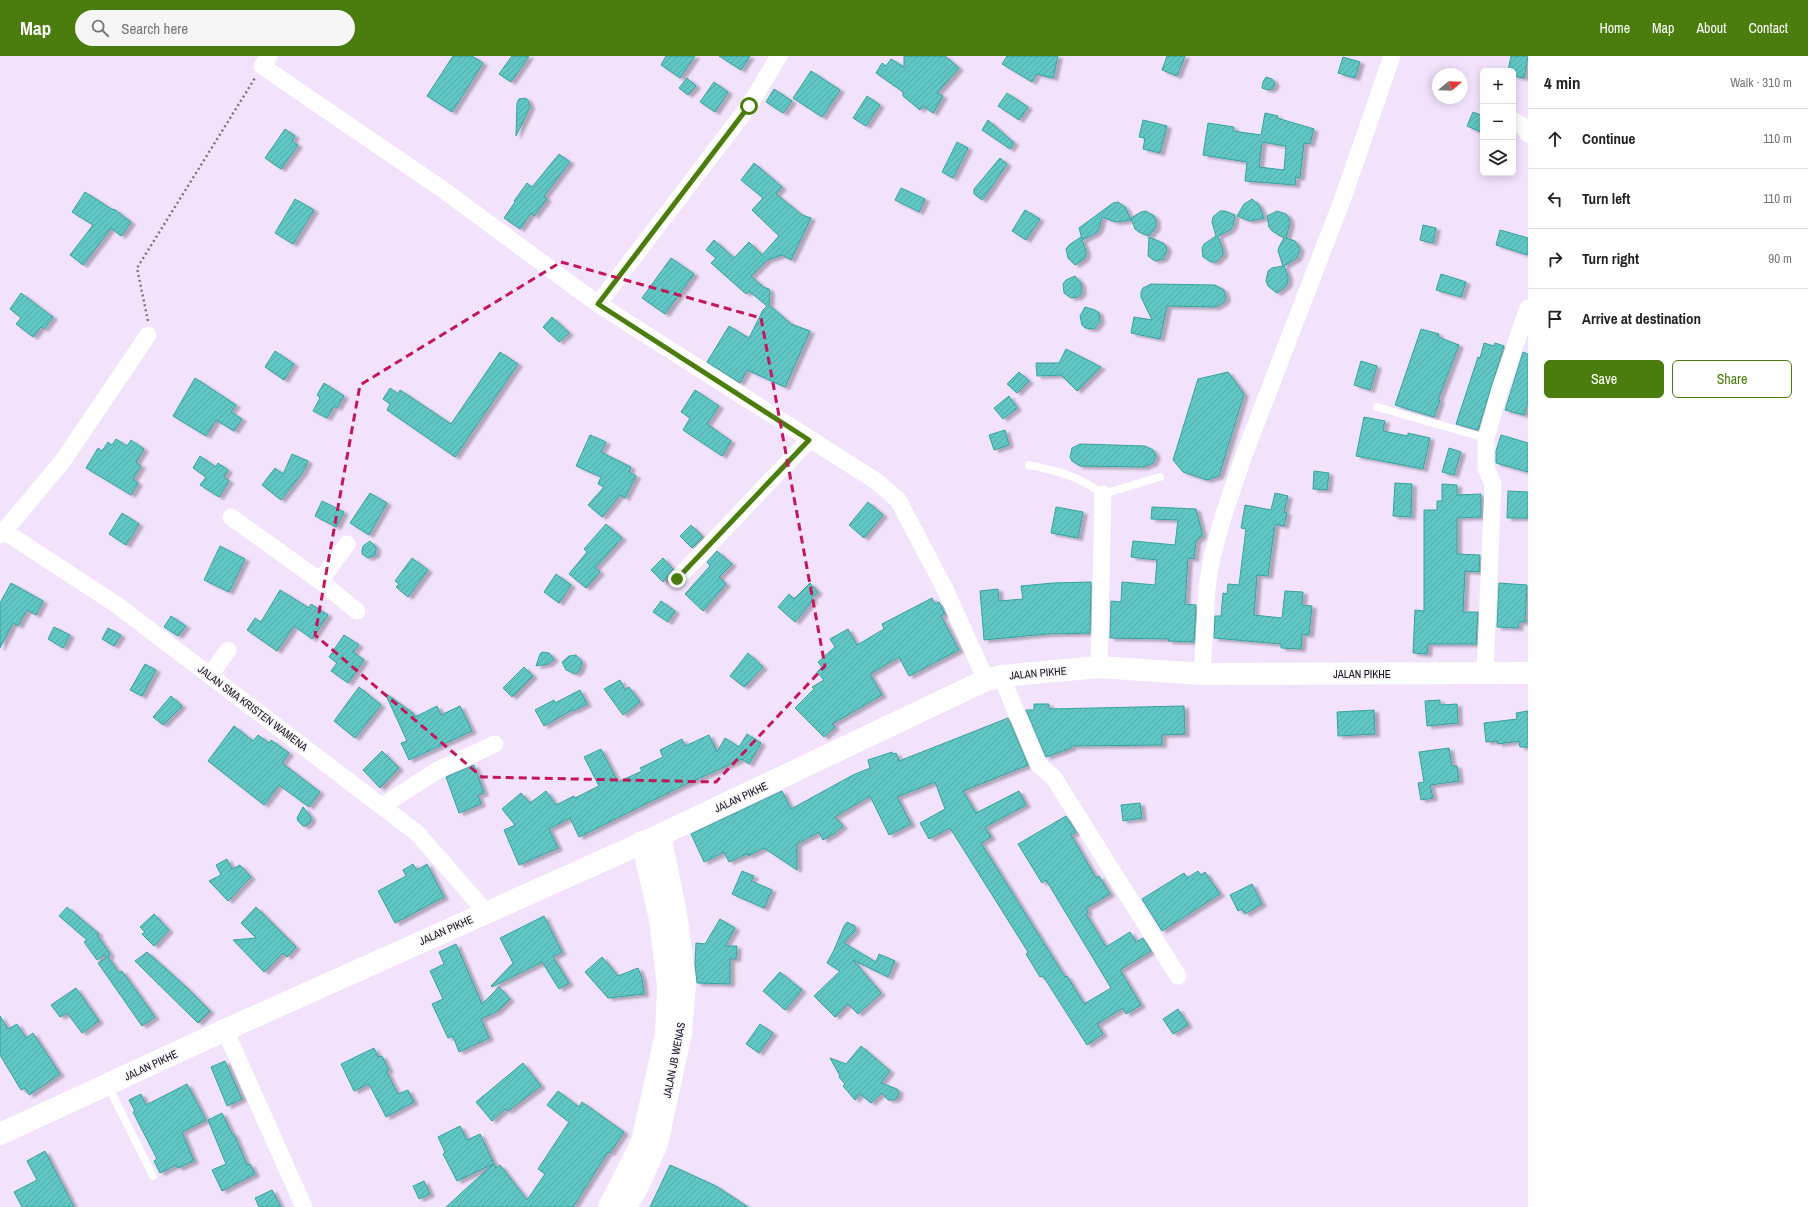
<!DOCTYPE html>
<meta charset="utf-8">
<style>
body{margin:0;font-family:"Archivo Narrow",sans-serif;background:#f6f6f6;color:#222}
.controls{position:absolute;right:12px;top:12px;display:grid;overflow:hidden;border-radius:6px;box-shadow:0 2px 10px #0003}
.controls button{width:36px;height:36px;display:grid;place-items:center;padding:0;border:0;border-bottom:1px solid #e0e0e0;background:#fff;color:#222;font:20px sans-serif}
.compass{position:absolute;left:1432px;top:12px;width:36px;height:36px;border-radius:50%;background:#fff;box-shadow:0 2px 10px #0003;rotate:71deg}
.stop{position:absolute;width:12px;height:12px;margin:-9px;border:3px solid #4a7d0e;border-radius:50%;background:#fff}
.stop.end{background:#4a7d0e;border-color:#fff;box-shadow:0 1px 4px #0008}
.list{margin:0;padding:0;list-style:none}
h2{display:flex;justify-content:space-between;align-items:center;height:52px;margin:0;padding:0 16px;font-size:17px}
h2 small{font-size:13px;font-weight:400;color:#767676}
.list li{display:grid;grid-template-columns:26px 1fr auto;gap:12px;align-items:center;box-sizing:border-box;height:60px;padding:0 16px;border-top:1px solid #e0e0e0}
.list b{display:block;font-size:15px;white-space:nowrap}
.list em{font-size:13px;font-style:normal;color:#767676}
.actions{display:flex;gap:8px;padding:12px 16px}
.actions a{flex:1;padding:9px 0;border:1px solid #4a7d0e;border-radius:6px;text-align:center;font-size:14px;color:#4a7d0e}
.actions .main{background:#4a7d0e;color:#fff}
.icon{flex:none;width:22px;height:22px;fill:none;stroke:currentColor;stroke-width:2;stroke-linecap:round;stroke-linejoin:round}
.map{position:relative;flex:none;width:1528px;height:1151px;overflow:hidden}
header{display:flex;align-items:center;gap:24px;box-sizing:border-box;height:56px;padding:0 20px;background:#4a7d0e;color:#fff}
header strong{font-size:19px}
nav{display:flex;gap:22px;margin-inline-start:auto;font-size:14px}
.search{width:280px;height:36px;background:#f6f6f6;display:flex;align-items:center;gap:10px;box-sizing:border-box;padding:0 14px;border-radius:22px;color:#767676;font-size:15px}
main{display:flex}
aside{flex:1;background:#fff}
.map>svg:first-child{display:block}
.building{fill:url(#building-hatch);stroke:#36a2a0;fill-rule:evenodd;filter:url(#shadow)}
.lines{fill:none;stroke-linecap:round;stroke-linejoin:round}
.path{stroke:#807189;stroke-width:2.5;stroke-dasharray:2 3;stroke-linecap:butt}
.lane{stroke:#fff;stroke-width:8}
.street{stroke:#fff;stroke-width:17}
.secondary{stroke:#fff;stroke-width:22}
.highway{stroke:#fff;stroke-width:22}
.route{stroke:#4a7d0e;stroke-width:5}
.marked{fill:none;stroke:#c2185b;stroke-width:3;stroke-dasharray:8 5;stroke-linejoin:round}
.labels{text-anchor:middle;dominant-baseline:central;stroke-width:3;stroke-linejoin:round;paint-order:stroke}
.street-label{font-size:11px;fill:#1f1027;stroke:#f6f6f6}
</style>
<header>
<strong>Map</strong>
<div class="search"><svg class="icon" aria-label="search" viewBox="0 0 24 24"><circle cx="10" cy="10" r="6"/><path d="M15 15l6 6"/></svg>Search here</div>
<nav><a>Home</a><a>Map</a><a>About</a><a>Contact</a></nav>
</header>
<main>
<div class="map">
<svg width="1528" height="1151" viewBox="0 0 1528 1151">
<defs>
<pattern id="building-hatch" width="6" height="6" patternUnits="userSpaceOnUse"><rect width="6" height="6" fill="#60c7c4"/><path d="M-1 1l2-2M0 6l6-6M5 7l2-2" fill="none" stroke="#53aaa8"/></pattern>
<filter id="shadow"><feDropShadow dx="4.5" dy="2.5" stdDeviation="1" flood-color="#0004"/></filter>
</defs>
<rect width="100%" height="100%" fill="#f2e2fc"/>
<path class="building" d="M453,0h19l11,7 -31,49 -25,-16z
M512,0h17l-18,26 -12,-8z
M666,0h29l-15,22 -19,-13z
M719,0h31l-9,14z
M904,0h41l14,12 -22,25 6,3 -10,17 -10,-7 -3,4 -17,-14v-4l-27,-19 6,-10 4,3 5,-7 13,8z
M1007,0h51l-5,22 -17,-4 -4,8 -30,-18z
M1167,0h18l-8,20 -15,-6z
M1511,0h17l-4,22 -11,-2v-5h-5z
M1343,1l17,5 -5,16 -17,-5z
M811,15l29,19 -18,27 -29,-19z
M1266,21l6,2 3,5 -3,5 -4,1 -6,-2 1,-6z
M687,22l9,8 -8,9 -9,-7z
M714,26l14,10 -13,20 -15,-10z
M774,33l18,12 -9,12 -17,-11z
M1007,37l21,14 -9,13 -21,-14z
M867,40l13,9 -14,21 -13,-8z
M525,42l3,2 2,7 -14,29 1,-33 2,-4z
M1473,56l10,4v17l-16,-7z
M1265,57l13,3 -1,2 37,11 -4,15 -6,-1 -4,35 -4,-1 -1,8 -50,-4 2,-19 -44,-7 5,-32 26,4 -1,4 28,4zM1262,86l24,4 -2,24 -25,-3z
M988,64l26,23 -4,6 -28,-19z
M1143,64l24,6 -7,27 -17,-4 2,-11 -6,-1z
M285,73l10,7 -3,5 6,4 -17,24 -16,-11z
M957,86l11,6 -15,30 -11,-6z
M559,98l11,8 -26,34 3,3 -13,17 -3,-3 -11,16 -16,-11 11,-16 -1,-1 13,-18 5,4z
M1000,102l7,6 -17,25 -8,11 -8,-6v-5z
M754,107l28,24 -6,7 26,21 9,3 -20,42 -9,-5 -15,5 -16,16 12,11 6,2 1,4 -1,12 22,19 19,7 -25,56 -38,-17 -7,13 -33,-21 22,-36 20,12 14,-28 4,-4 -18,-15 -3,3 -35,-31 5,-5 -10,-8 8,-10 20,18 15,-16 13,13 17,-19 -27,-26 11,-12 -22,-18z
M901,132l24,11 -6,13 -24,-12z
M85,136l28,18 1,-1 17,13 -10,14 -10,-8 -28,37 -13,-10 23,-30 -21,-13z
M295,143l19,11 -21,34 -18,-11z
M1252,143l7,6 5,13 -14,3 -13,-5 7,-12z
M1118,146l7,5 6,13 -15,2 -14,-5 -3,12 -3,4 -14,7 4,11v4l-2,4 -9,6 -7,-7 -2,-9 3,-4 12,-8 1,2 -3,-11 34,-25z
M1025,154l15,9 -14,21 -14,-9z
M1146,155l8,5 2,5v6l-7,9 -10,-4 -4,-3 -4,-11 10,-6z
M1220,155h5l10,4 -2,11 -3,4 -12,6 5,14v5l-7,7h-5l-8,-5 -1,-9 2,-4 12,-8 -4,-14 1,-5z
M1277,155l9,3 3,4 1,5 -4,15 9,3 5,8 -3,9 -13,8 4,10v6l-2,4 -9,7 -9,-7 -2,-5 2,-10 4,-3 11,-2 -5,-15 1,-4 5,-9 -12,-7 -3,-4 -2,-11z
M1423,169l13,3 -3,15 -13,-3z
M1500,174l28,8v17l-32,-10z
M1149,181l14,6 3,3 1,5 -4,8 -8,2 -7,-5z
M671,202l23,16 -29,40 -23,-16z
M1441,218l25,8 -5,15 -25,-7z
M1075,220l6,7 1,9 -4,5 -7,1 -7,-5 -1,-9 3,-4z
M1151,228l64,1 9,5 2,9 -3,4 -8,4 -48,-1 -7,33 -29,-6 3,-16 18,3 -11,-23v-5l2,-4z
M21,237l32,24 -9,12 -3,-2 -8,10 -17,-13 5,-6 -11,-9z
M1085,251l10,3 4,3 1,9 -6,7 -9,-1 -3,-3 -2,-9z
M552,261l17,16 -10,9 -16,-15z
M1421,273l18,5 -1,3 21,8 -21,55h2l-6,17 -39,-12z
M1484,287l10,3 1,-3 9,3 -26,84 -22,-6 22,-67 2,1z
M1066,293l35,18 -24,24 -16,-16 -24,1 -1,-13h23z
M275,295l19,13 -10,16 -19,-13z
M500,296l18,12 -63,93 -68,-47 3,-6 -7,-5 7,-11 8,6 2,-4 51,34z
M1523,296l5,2v48l-4,13 -19,-5z
M1361,305l16,5 -7,24 -16,-5z
M1019,316l10,9 -12,12 -10,-9z
M1228,316l16,22 -25,82 -12,4 -24,-8 -10,-12 25,-81z
M195,322l41,27 -5,7 11,7 -8,12 -18,-11 -10,16 -33,-20z
M324,327l20,13 -7,12 -3,-2 -7,12 -14,-7 7,-13 -3,-3z
M695,334l24,16 -12,18 24,17 -9,15 -39,-26 7,-12 -9,-6z
M1009,340l8,12 -14,11 -9,-11z
M1364,361l21,4 -2,10 25,5v-3l22,5 -7,31 -67,-13z
M1005,374l4,15 -15,5 -5,-15z
M590,379l16,7 -5,10 30,15 -2,5 7,4 -11,22 -5,-3 -18,22 -14,-12 16,-18 -6,-3 3,-7 -25,-11z
M1501,379l27,8v29l-32,-9v-12z
M116,383l11,7 4,-6 13,9 -8,13 5,4 -8,13 5,4 -7,12 -45,-27 12,-20 4,3 6,-9 4,3z
M1080,388l65,2 8,4 3,6 -3,7 -9,4 -64,-1 -8,-5 -2,-4 2,-9z
M1449,392l12,4 -7,23 -12,-3z
M292,398l16,7 -5,11 -22,28 -19,-15 13,-17 8,6z
M200,400l16,11 2,-4 10,7 -4,7 5,4 -10,16 -19,-12 6,-8 -13,-9z
M1314,415l15,2 -2,17 -14,-1z
M1395,427l17,1 -1,33 -18,-1z
M1442,428l15,1v10l24,-1v23l-24,1v36l23,1 -1,17 -14,-1 -2,41h15l-2,32h-48l-1,10 -14,-1 2,-43 9,1v-101h13v-9h5z
M1508,435l20,1v26h-21z
M370,437l17,10 -18,32 -19,-12z
M1275,437l13,3 -4,16 3,1 -3,13 -9,-2 -7,52 -11,-1 -3,40 28,3 3,-27 18,1 -1,13 10,1 -3,29 -7,-1 -1,15 -20,-1v-4l-67,-6 1,-22h6l2,-23 4,1 1,-10 11,1 7,-56 -5,-1 4,-23 26,5z
M322,445l22,11 -8,15 -21,-11z
M868,446l15,13 -19,23 -15,-13z
M1056,451l27,5 -5,26 -27,-5z
M1152,451l44,2 6,23v4l-6,5 -2,18 -6,-1 -3,46 11,1 -2,37 -26,-1 1,-2 -59,-1 1,-37 10,1 1,-20 33,3 2,-25 -26,-3 2,-16 42,4 3,-25 -27,-1z
M122,457l17,11 -13,21 -17,-11z
M606,468l16,14 -27,30 5,4 -14,16 -17,-14 18,-22 -3,-3z
M691,469l12,12 -11,11 -12,-12z
M370,485l6,6v4l-1,4 -7,3 -6,-4v-4l1,-4z
M220,490l25,13 -16,33 -25,-12z
M717,495l15,13 -13,13 7,7 -23,27 -18,-17 25,-28 -3,-4z
M412,502l16,12 -20,27 -12,-10 3,-3 -4,-3z
M663,502l10,11 -10,13 -12,-12z
M556,518l15,11 -12,18 -15,-11z
M1091,526l-1,51 -44,1 -62,6 -4,-49 18,-2 1,12 24,-2 -2,-13 32,-3z
M11,527l32,18 -7,14 -9,-5 -9,16 -5,-3 -13,25v-45z
M810,527l8,9 -7,6 2,2 -18,22 -17,-15 11,-13 5,5z
M1499,527l28,2 -2,37h-6l-1,6 -21,-1z
M280,534l29,18 2,-4 17,11 -16,24 -18,-13 -17,25 -30,-21 8,-12 6,4z
M932,542l3,6 4,-2 6,12 -4,2 18,34 -50,26 -10,-19 -29,17 12,21 -50,29 3,3 -11,10 -29,-29 19,-19 -2,-2 12,-7 -7,-8 5,-5 -4,-5 17,-15 -5,-8 18,-10 9,16 27,-16 -2,-5z
M661,545l14,10 -7,11 -15,-10z
M171,560l15,10 -8,10 -14,-9z
M54,571l16,8 -7,13 -15,-9z
M108,572l13,7 -7,11 -12,-7z
M344,579l15,10 -6,7 11,8 -16,23 -17,-12 6,-8 -8,-6z
M542,596l7,1 5,6 -6,5 -12,2 4,-12z
M748,597l15,14 -19,20 -14,-11z
M576,599l6,7 -2,8 -4,4 -10,-4 -4,-8 7,-6z
M145,608l11,6 -14,26 -12,-6z
M524,611l9,9 -21,21 -9,-9z
M620,624l5,10 4,-3 11,15 -17,13 -19,-26z
M359,631l22,18 -26,33 -21,-17z
M580,634l7,14 -14,7 -1,-1 -28,16 -9,-16 19,-10 1,3z
M385,637l28,20 2,4 22,-11 4,9 19,-9 12,25 -63,29 -8,-17 6,-2z
M171,640l11,10 -19,19 -10,-8z
M1440,644v5l17,-1 1,19 -31,3 -2,-25z
M1034,648h15v5l135,-3 1,28 -23,1v10l-91,1v2l-25,9 -20,-47h8z
M1374,654l1,24 -37,2 -1,-24z
M1528,655v36h-8l-1,-6 -21,3 -1,-3 -11,1 -2,-19 33,-4 -1,-6z
M1008,662l20,47 -65,26 13,22 43,-22 7,14 -41,22 6,10 -10,6 84,134 2,-1 17,28 27,-16 -65,-108 -4,3 -24,-39 48,-28 10,16 -5,3 25,43 3,-2 11,18 -24,14 2,4 -2,2 20,33 24,-15 6,10 7,-4 8,13 -31,19 21,35 -15,9 -3,-6 -26,16 6,10 -16,11 -44,-69 -3,1 -14,-23 2,-2 -78,-124 -21,11 -9,-16 25,-14 -10,-27 -38,15 14,27 -22,11 -19,-39 -24,14 -11,7 8,9 -8,7 -12,7 -4,-8 -22,12v26l-33,-22 -16,8 1,-3 -20,9 -5,-10 -20,10 -13,-28 91,-43 9,18 62,-34 17,-7 -2,-8 24,-8 1,2 3,-1 3,8z
M234,670l19,15 5,-6 11,8 2,-3 18,13 -7,10 38,29 -11,15 -30,-22 -15,20 -56,-44z
M747,678l14,9 -12,21 -7,-5 -60,27 -103,51 -9,-19 -21,11 9,19 -39,17 -15,-35 11,-5 -13,-16 19,-16 9,10 16,-12 10,14 18,-9 1,2 24,-12 -15,-29 17,-8 17,33 24,-11 -2,-3 23,-11 -3,-7 22,-11 3,7 24,-11 8,17 8,-14 14,9z
M1449,692l3,18h5l2,15 -29,4 3,13 -12,2 -3,-17 6,-1 -5,-30z
M382,695l17,17 -19,20 -17,-18z
M474,709l10,28 -6,2 3,9 -22,9 -13,-36z
M1140,747l2,15 -19,3 -2,-16z
M303,751l8,10v4l-5,5h-3l-5,-5 -1,-3z
M227,803l5,10 8,-4 11,12 -23,24 -19,-20 12,-6 -5,-10z
M413,808l4,6 10,-6 17,33 -49,26 -17,-32 28,-15 -3,-6z
M742,815l12,5 -3,5 21,9 -8,18 -32,-14z
M1198,815l3,4 4,-3 15,22 -58,37 -20,-32 42,-26 3,5z
M1252,828l10,20 -17,10 -3,-5 -4,2 -8,-16z
M67,851l32,27 -2,1 13,19 -2,3 11,16 3,-2 33,46 -13,9 -44,-63 9,-6 -3,-2 -7,5 -13,-18 3,-2 -28,-24z
M256,851l40,40 -9,10 -4,-4 -19,19 -31,-32 23,-2 -15,-15z
M154,858l15,16 -15,16 -12,-12 3,-2 -5,-5z
M544,860l18,36 -9,5 16,26 -10,6 -17,-27 -50,25 -1,-1 22,-23 -13,-25z
M720,863l15,9 -10,18h12l-1,13h-6v25l-33,-1 -2,-19 1,-21 9,1z
M847,866l8,4v5l-11,12 32,19 3,-8 16,7 -7,16 -35,-17 28,33 -23,21 -10,-10 -13,13 -21,-21 26,-25 -13,-8 7,-13 10,-24z
M456,888l26,60 17,-17 11,12 -12,12 -17,8 8,19 -30,14 -6,-16 -5,2 -16,-34 11,-5 -13,-28 14,-7 -5,-12z
M147,896l39,35 24,24 -12,12 -63,-62z
M602,901l16,19 20,-8 4,10 2,16 -36,4 -23,-26z
M780,916l22,18 -17,20 -22,-19z
M76,932l23,33 -17,12 -15,-20 -7,4 -9,-12z
M1178,953l10,16 -15,9 -10,-15z
M0,960l8,13 9,-5 9,14 7,-5 27,41 -31,21 -4,-7 -4,2 -21,-35z
M760,968l13,9 -14,20 -13,-9z
M861,990l29,25 -9,12 16,6 2,3 -2,6 -4,2h-5l-6,-7 -11,10 -11,-9 -5,6 -12,-14 2,-2 -6,-7 1,-1 -10,-18 16,6z
M374,992l4,9 4,-1 7,14 -3,1 12,23 10,-4 6,12 -28,15 -17,-33 -15,7 -13,-27z
M225,1005l17,38 -15,7 -16,-39z
M523,1007l18,23 -33,25 -3,-2 -13,12 -16,-19z
M187,1028l19,36 -24,12 12,29 -16,7 -2,-3 -16,8 -6,-12 3,-2 -24,-47 2,-1 -6,-11 12,-6 5,11z
M558,1035l21,16 3,-5 42,30 -14,21 -2,-1 -35,55h-127l47,-43 -36,17 -14,-27 2,-2 -7,-15 22,-11 7,14 13,-6 16,34 4,-3 27,35 18,-26 -7,-5 31,-47 -22,-17z
M222,1057l10,21h2l13,31 3,-1 5,10 -33,17 -10,-21 14,-6 -18,-44z
M45,1095l29,56h-52l-8,-15 23,-12 -10,-19z
M670,1109l46,21 32,21h-98z
M424,1125l6,13 -11,5 -6,-13z
M272,1134l9,17h-22l-4,-9z"/>
<g class="lines">
<path class="path" d="M148,265l-11,-53 118,-190"/>
<path class="lane" d="M1377,351l109,31
M1029,409c31,7 47,10 74,29l57,-17
M108,1030l45,90"/>
<path class="street" d="M269,0l-7,10 180,123 156,115 278,177 22,19 47,89 41,91
M1513,64l12,8 3,6
M598,248l151,-198 30,-50
M231,461l89,64 37,30
M4,475l58,-69 86,-127
M0,479l4,-4 113,74 300,228 69,79
M677,523l132,-139
M320,525l27,-37
M1099,611l4,-173
M1202,618l5,-87 5,-30 10,-37 22,-65 99,-257 49,-142
M1485,618l8,-190 -7,-16v-30l14,-49 28,-81
M210,619l18,-25
M1001,620l37,88 16,14 124,198
M382,750l56,-36 57,-26
M225,974l79,177"/>
<path class="secondary" d="M609,1151l33,-65 24,-108 2,-48 -8,-67 -18,-77
M626,1151l13,-23 18,-40 24,-111 4,-50 -9,-70 -16,-78"/>
<path class="highway" d="M0,1078l225,-104 435,-195 326,-155 15,-4 98,-9 103,7 326,-1"/>
</g>
<g class="lines">
<path class="route" d="M677,523l132,-139 -211,-136 151,-198"/>
</g>
<path class="marked" d="M561,206l200,56 64,348 -109,116 -234,-5 -167,-142 45,-250z"/>
<g class="labels">
<g class="street-label">
<text transform="translate(1038 617) rotate(-5)">JALAN PIKHE</text>
<text x="1362" y="618">JALAN PIKHE</text>
<text transform="translate(253 652) rotate(37)">JALAN SMA KRISTEN WAMENA</text>
<text transform="translate(741 741) rotate(-25)">JALAN PIKHE</text>
<text transform="translate(446 874) rotate(-24)">JALAN PIKHE</text>
<text transform="translate(674 1004) rotate(-79)">JALAN JB WENAS</text>
<text transform="translate(151 1009) rotate(-25)">JALAN PIKHE</text>
</g>
</g>
</svg>
<div class="controls">
<button>+</button>
<button>−</button>
<button><svg class="icon" aria-label="layers" viewBox="0 0 24 24"><path d="M12 4l9 5-9 5-9-5zM3 14l9 5 9-5"/></svg></button>
</div>
<svg class="compass" viewBox="-18 -18 36 36"><path d="M0-13l5 13h-10z" fill="#e53935"/><path d="M0 13l5-13h-10z" fill="#767676"/></svg>
<div class="stop" style="left:749px;top:50px"></div>
<div class="stop end" style="left:677px;top:523px"></div>
</div>
<aside>
<h2>4 min<small>Walk · 310 m</small></h2>
<ul class="list">
<li><svg class="icon" aria-label="ahead" viewBox="0 0 24 24"><path d="M12 20V5M6 11l6-6 6 6"/></svg><div><b>Continue</b></div><em>110 m</em></li>
<li><svg class="icon" aria-label="left" viewBox="0 0 24 24"><path d="M17 20v-9H6M10 6l-5 5 5 5"/></svg><div><b>Turn left</b></div><em>110 m</em></li>
<li><svg class="icon" aria-label="right" viewBox="0 0 24 24"><path d="M7 20v-9h11M14 6l5 5-5 5"/></svg><div><b>Turn right</b></div><em>90 m</em></li>
<li><svg class="icon" aria-label="arrive" viewBox="0 0 24 24"><path d="M6 21V4h12l-3 4 3 4H6"/></svg><div><b>Arrive at destination</b></div></li>
</ul>
<div class="actions"><a class="main">Save</a><a>Share</a></div>
</aside>
</main>
